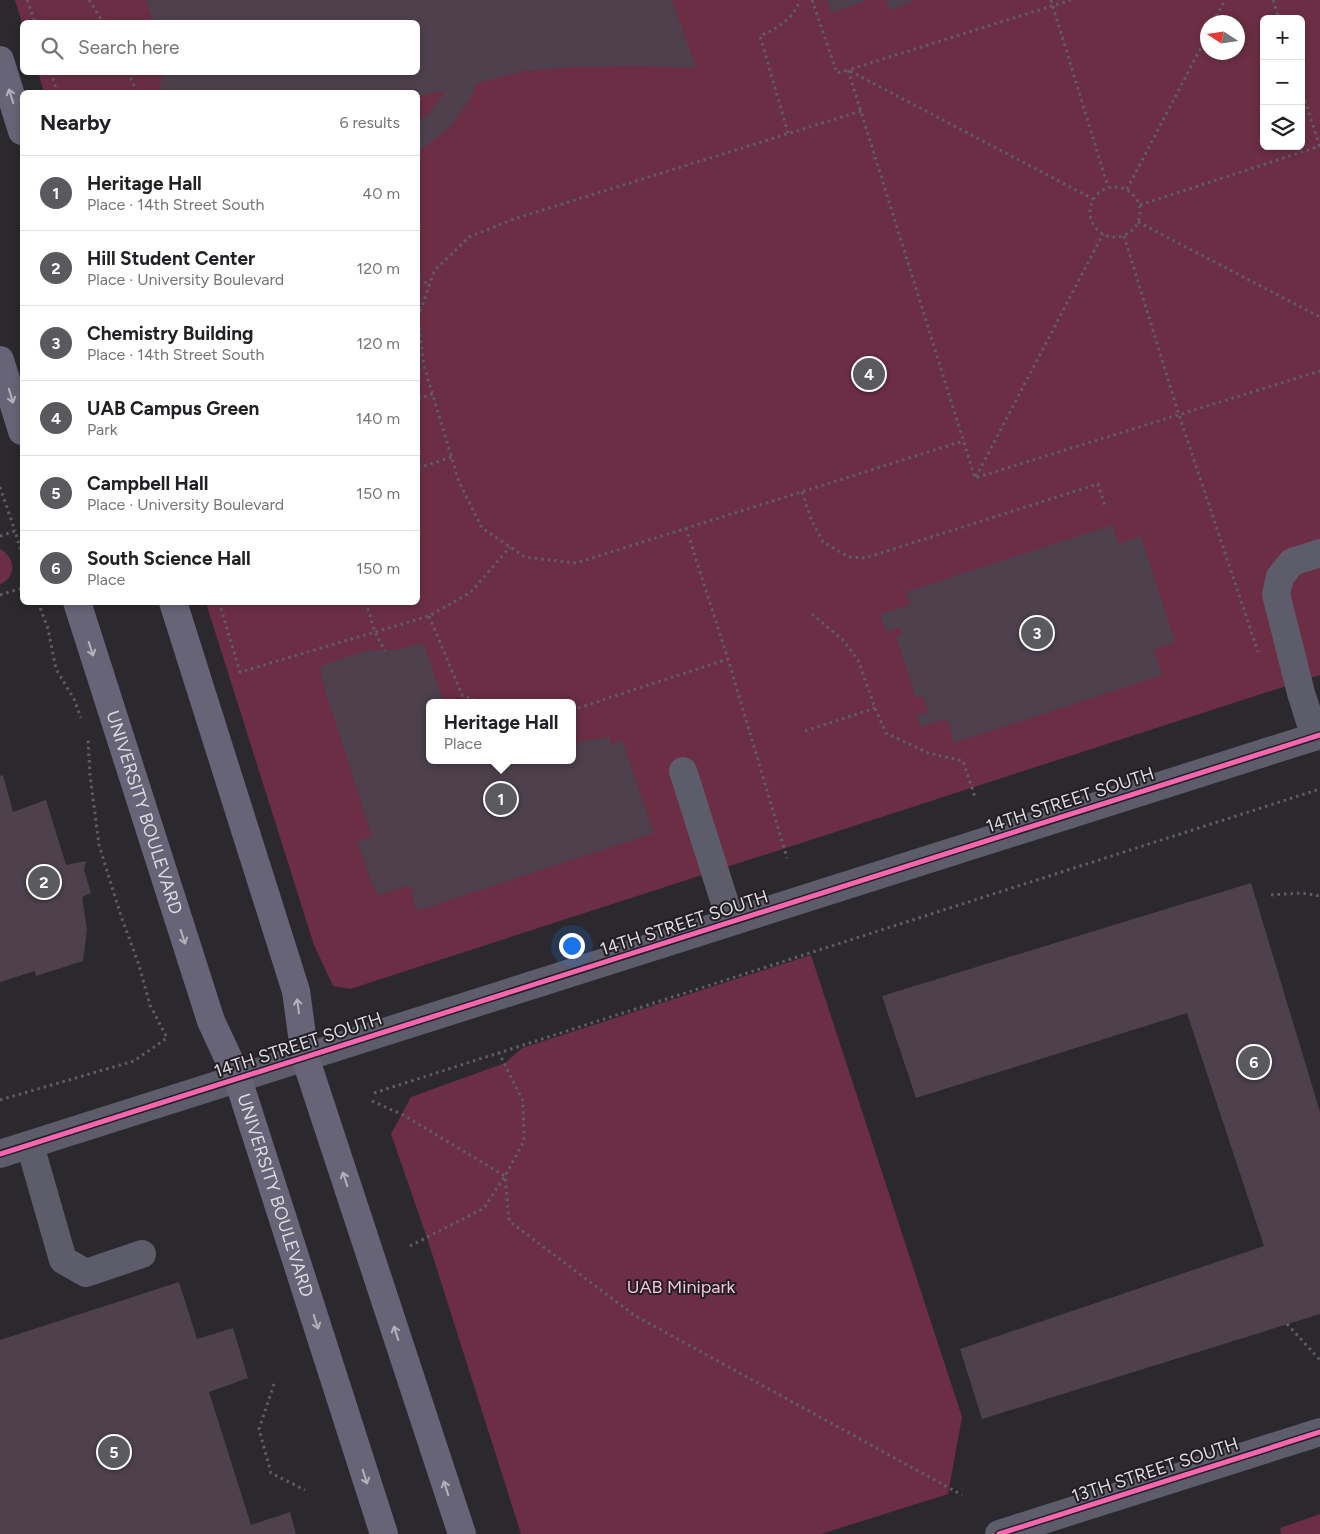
<!DOCTYPE html>
<meta charset="utf-8">
<style>
body{margin:0;font-family:Figtree,sans-serif;background:#f6f6f6;color:#202124}
.controls{position:absolute;right:15px;top:15px;display:grid;overflow:hidden;border-radius:8px;box-shadow:0 2px 8px #0003}
.controls button{width:45px;height:45px;display:grid;place-items:center;padding:0;border:0;border-bottom:1px solid #e0e0e0;background:#fff;color:#202124;font:25px sans-serif}
.compass{position:absolute;left:1200px;top:15px;width:45px;height:45px;border-radius:50%;background:#fff;box-shadow:0 2px 8px #0003;rotate:282deg}
.you{position:absolute;left:571px;top:945px;width:18px;height:18px;margin:-12px;border:4px solid #fff;border-radius:50%;background:#1a73e8;box-shadow:0 0 0 8px #1a73e833}
.badge{display:grid;place-items:center;width:32px;height:32px;border-radius:50%;background:#5a595d;color:#fff;font-size:16px;font-weight:700}
.pin{position:absolute;translate:-50% -50%;border:2px solid #fff;box-shadow:0 1px 5px #0006}
.popup{position:absolute;left:426px;top:699px;width:150px;height:65px;box-sizing:border-box;display:grid;place-content:center;border-radius:8px;background:#fff;filter:drop-shadow(0 1px 4px #0005);font-size:16px;white-space:nowrap;color:#757577}
.popup b{font-size:19px;color:#202124}
.popup::after{content:'';position:absolute;left:50%;top:100%;margin-left:-10px;border:10px solid transparent;border-top-color:#fff}
.list{margin:0;padding:0;list-style:none}
h2{display:flex;justify-content:space-between;align-items:center;height:65px;margin:0;padding:0 20px;font-size:21px}
h2 small{font-size:16px;font-weight:400;color:#757577}
.list li{display:grid;grid-template-columns:32px 1fr auto;gap:15px;align-items:center;box-sizing:border-box;height:75px;padding:0 20px;border-top:1px solid #e0e0e0}
.list b{display:block;font-size:19px;white-space:nowrap}
.list p{margin:0;font-size:16px;white-space:nowrap;color:#757577}
.list em{font-size:16px;font-style:normal;color:#757577}
.icon{flex:none;width:28px;height:28px;fill:none;stroke:currentColor;stroke-width:2;stroke-linecap:round;stroke-linejoin:round}
.map{position:relative;flex:none;width:1320px;height:1534px;overflow:hidden}
.search{position:absolute;background:#fff;box-shadow:0 2px 8px #0003;left:20px;top:20px;width:400px;height:55px;display:flex;align-items:center;gap:12px;box-sizing:border-box;padding:0 18px;border-radius:8px;color:#757577;font-size:19px}
.panel{position:absolute;background:#fff;box-shadow:0 2px 8px #0003;left:20px;top:90px;width:400px;height:515px;border-radius:8px}
.map>svg:first-child{display:block}
.green{fill:#6b2e45;fill-rule:evenodd}
.building{fill:#4e414d}
.lines{fill:none;stroke-linecap:round;stroke-linejoin:round}
.path{stroke:#5e5d67;stroke-width:3;stroke-dasharray:2.5 4;stroke-linecap:butt}
.minor{stroke:#5d5c6a;stroke-width:28}
.major{stroke:#676477;stroke-width:28}
.cycleway-casing{stroke:#221e25;stroke-width:8}
.cycleway{stroke:#f766af;stroke-width:5}
.oneway{stroke:#b4b1bb}
.labels{text-anchor:middle;dominant-baseline:central;stroke-width:4;stroke-linejoin:round;paint-order:stroke}
.street-label{font-size:18px;fill:#dedbe0;stroke:#221e25}
.park-label{font-size:18px;fill:#f4c5d2;stroke:#221e25}
</style>
<div class="map">
<svg width="1320" height="1534" viewBox="0 0 1320 1534">
<rect width="100%" height="100%" fill="#2c292e"/>
<path class="green" d="M15,0h1305v675l-970,314 -17,-3 -19,-41 -108,-342 212,-1v-510h-374l-6,-19 380,-1v-50l-396,1zM1264,19h37v127h-37zM1208,22h30v30h-30zM430,703h142v57h-142z
M0,549c16,8 17,28 0,35z
M811,955l151,462 -14,77 -127,40h-300l-94,-296 -36,-104 20,-37 94,-34 17,-15z
M1320,1514v20h-39l-1,-6z"/>
<path class="building" d="M146,0h526l24,68 -61,-2 -60,1 -52,4 -46,12 -6,14 -20,29 -33,26v-29l11,-10 18,-23 -29,6v-4h-256l-2,-7 3,-13h255v-50h-265z
M827,0h41l-37,13z
M885,0h30l-24,10z
M1112,525l6,19 23,-8 34,106 -21,7 8,26 -208,68 -7,-24 -27,8 -3,-12 11,-3 -5,-16 -7,2 -20,-61 6,-2 -3,-8 -13,5 -6,-18 30,-9 -4,-13z
M423,643l21,60h-14v57h35l1,4 14,-4h92v-17l38,-6v8l12,-5 32,93 -238,78 -6,-26 -32,10 -6,-11 -15,-43 15,-4 -50,-157 -2,-14 45,-15 30,-1z
M3,775l10,37 33,-12 20,65 20,-4 -2,9 7,23 -9,4 5,32 -4,32 -47,15 -1,-5 -35,11v-206z
M1251,883l69,229v202l-338,105 -22,-70 304,-103 -77,-233 -271,85 -34,-102z
M179,1282l18,57 36,-11 15,50 -39,14 42,133 39,-13 6,22h-296v-194z"/>
<g class="lines">
<path class="path" d="M27,0l8,22
M89,0l14,22
M812,0l25,73 11,-3 245,129
M1051,0l57,187
M1071,0l-223,70 127,408 345,-107
M1273,0l6,19
M1213,22l12,-22
M51,72l6,20
M128,72l9,20
M1301,88l19,59
M861,111l-347,108 -45,18 -35,34 -16,47 6,48 35,116 23,46 43,29 51,6 387,-122
M788,133l-28,-97c18,-8 33,-17 40,-36
M1090 212a25 25 0 1 1 50 0a25 25 0 1 1-50 0Z
M1127,189l81,-155
M1140,205l180,-59
M1138,222l182,95
M1124,236l55,179 79,237
M418,280l12,4
M418,399l15,-5
M418,468l34,-11
M976,477l127,-243
M0,487l15,44
M802,492l9,27 12,23 26,15 16,1 233,-74 7,22
M686,528l42,131 59,199
M0,536l15,-5 7,24
M0,595l22,-7
M38,602l10,27 8,40 18,30 7,19
M219,602l21,70 189,-56 42,-24 39,-45
M366,602l9,30 10,19
M812,614l31,26 15,20 17,48 11,25 42,20 35,8 12,36
M429,616l33,79 21,8
M572,710l156,-51
M805,731l70,-23
M1271,895l31,-2 18,3
M374,1093l946,-304
M0,1100l134,-39 33,-23 -17,-33 -11,-40 -18,-49 -22,-71 -9,-70 -2,-37
M372,1101l31,14 102,61 4,45 125,94 328,180
M410,1246l74,-38 21,-32 19,-35 -1,-40 -24,-48
M1287,1324l33,36
M274,1384l-15,45 12,44 34,17"/>
<path class="minor" d="M1315,737l-14,-44 -25,-99 4,-17 12,-15 28,-9
M683,771l48,151
M30,1145l33,115 23,13 56,-19
M0,1154l1320,-419
M999,1534l321,-102"/>
<g class="major">
<path d="M0,60l22,71"/>
<path d="M0,360l22,71"/>
<path id="s1" d="M77,602l134,419 27,58 146,455"/>
<path d="M173,602l123,389 9,66 157,477"/>
</g>
<g class="cycleway-casing">
<path id="cycleway" d="M0,1154l1320,-419
M999,1534l321,-102"/>
</g>
<use href="#cycleway" class="cycleway"/>
</g>
<defs><path id="oneway-shaft" d="M-6 0H5M1.5-3L5.5 0L1.5 3" fill="none" stroke-width="1.6" stroke-linecap="round" stroke-linejoin="round" transform="scale(1.25)"/></defs>
<g class="oneway">
<use href="#oneway-shaft" transform="translate(11 96) rotate(-108)"/>
<use href="#oneway-shaft" transform="translate(11 396) rotate(73)"/>
<use href="#oneway-shaft" transform="translate(91 649) rotate(72)"/>
<use href="#oneway-shaft" transform="translate(183 937) rotate(72)"/>
<use href="#oneway-shaft" transform="translate(298 1006) rotate(-98)"/>
<use href="#oneway-shaft" transform="translate(345 1179) rotate(-108)"/>
<use href="#oneway-shaft" transform="translate(316 1322) rotate(72)"/>
<use href="#oneway-shaft" transform="translate(396 1333) rotate(-108)"/>
<use href="#oneway-shaft" transform="translate(365 1477) rotate(72)"/>
<use href="#oneway-shaft" transform="translate(446 1488) rotate(-108)"/>
</g>
<g class="labels">
<g class="street-label">
<text transform="translate(1070 800) rotate(-18)">14TH STREET SOUTH</text>
<text stroke="none"><textPath href="#s1" startOffset="221">UNIVERSITY BOULEVARD</textPath></text>
<text transform="translate(684 923) rotate(-18)">14TH STREET SOUTH</text>
<text transform="translate(298 1045) rotate(-18)">14TH STREET SOUTH</text>
<text stroke="none"><textPath href="#s1" startOffset="626">UNIVERSITY BOULEVARD</textPath></text>
<text transform="translate(1155 1470) rotate(-18)">13TH STREET SOUTH</text>
</g>
<g class="park-label">
<text x="681" y="1287">UAB Minipark</text>
</g>
</g>
</svg>
<div class="controls">
<button>+</button>
<button>−</button>
<button><svg class="icon" aria-label="layers" viewBox="0 0 24 24"><path d="M12 4l9 5-9 5-9-5zM3 14l9 5 9-5"/></svg></button>
</div>
<svg class="compass" viewBox="-18 -18 36 36"><path d="M0-13l5 13h-10z" fill="#e53935"/><path d="M0 13l5-13h-10z" fill="#757577"/></svg>
<div class="you"></div>
<div class="pin badge" style="left:501px;top:799px">1</div>
<div class="popup"><b>Heritage Hall</b>Place</div>
<div class="pin badge" style="left:44px;top:882px">2</div>
<div class="pin badge" style="left:1037px;top:633px">3</div>
<div class="pin badge" style="left:869px;top:374px">4</div>
<div class="pin badge" style="left:114px;top:1452px">5</div>
<div class="pin badge" style="left:1254px;top:1062px">6</div>
<div class="search"><svg class="icon" aria-label="search" viewBox="0 0 24 24"><circle cx="10" cy="10" r="6"/><path d="M15 15l6 6"/></svg>Search here</div>
<section class="panel">
<h2>Nearby<small>6 results</small></h2>
<ul class="list">
<li><span class="badge">1</span><div><b>Heritage Hall</b><p>Place · 14th Street South</p></div><em>40 m</em></li>
<li><span class="badge">2</span><div><b>Hill Student Center</b><p>Place · University Boulevard</p></div><em>120 m</em></li>
<li><span class="badge">3</span><div><b>Chemistry Building</b><p>Place · 14th Street South</p></div><em>120 m</em></li>
<li><span class="badge">4</span><div><b>UAB Campus Green</b><p>Park</p></div><em>140 m</em></li>
<li><span class="badge">5</span><div><b>Campbell Hall</b><p>Place · University Boulevard</p></div><em>150 m</em></li>
<li><span class="badge">6</span><div><b>South Science Hall</b><p>Place</p></div><em>150 m</em></li>
</ul>
</section>
</div>
